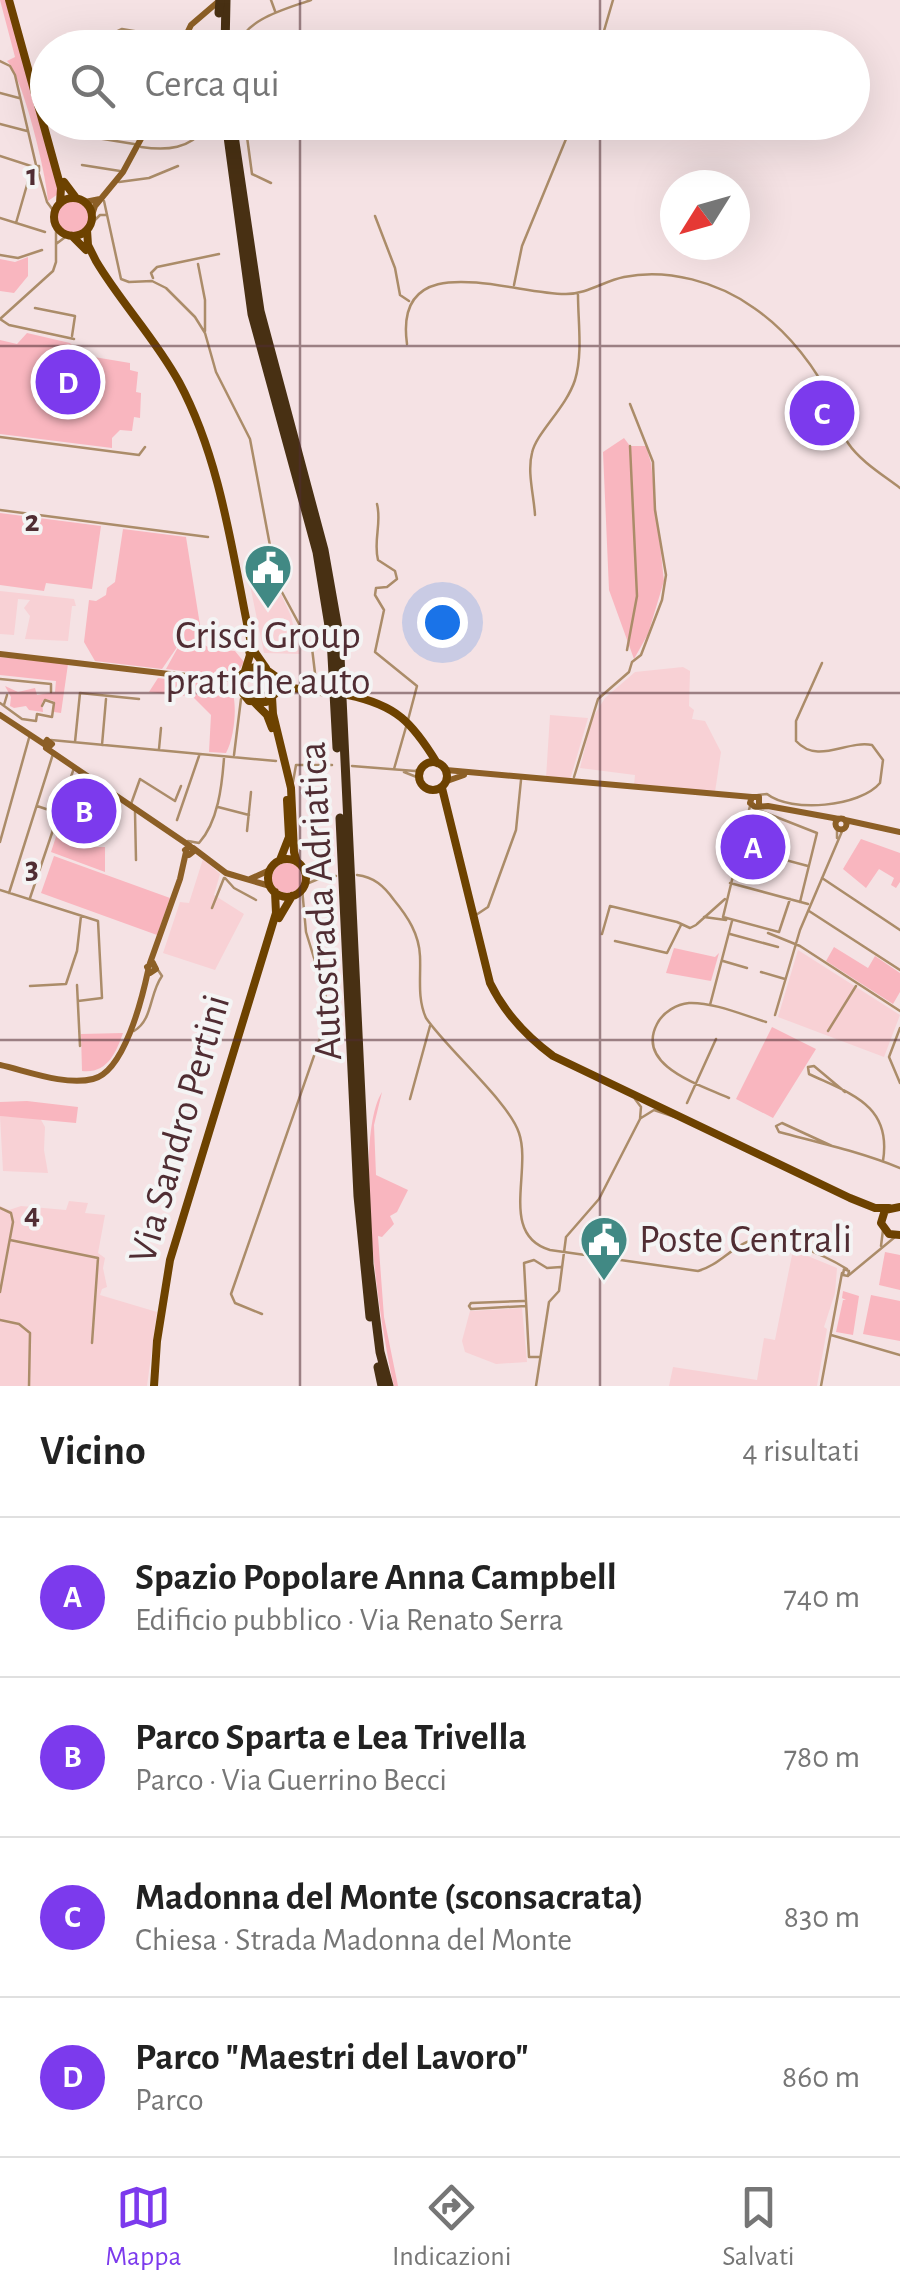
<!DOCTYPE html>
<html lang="it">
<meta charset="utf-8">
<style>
body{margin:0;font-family:"Alegreya Sans",sans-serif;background:#f2f2f2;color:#222}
.compass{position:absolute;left:660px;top:170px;width:90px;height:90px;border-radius:50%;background:#fff;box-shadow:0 10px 40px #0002;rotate:233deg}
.you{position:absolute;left:442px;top:622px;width:35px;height:35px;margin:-25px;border:8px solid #fff;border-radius:50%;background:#1a73e8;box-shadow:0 0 0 15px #1a73e833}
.badge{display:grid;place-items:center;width:65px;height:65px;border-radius:50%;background:#7c3aed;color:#fff;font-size:32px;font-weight:700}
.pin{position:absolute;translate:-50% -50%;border:5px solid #fff;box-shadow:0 2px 10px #0006}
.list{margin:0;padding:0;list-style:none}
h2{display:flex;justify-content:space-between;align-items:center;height:130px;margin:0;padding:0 40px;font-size:42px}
h2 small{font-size:32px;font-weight:400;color:#767676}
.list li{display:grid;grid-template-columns:65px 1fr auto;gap:30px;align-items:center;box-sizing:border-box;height:160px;padding:0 40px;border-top:2px solid #e0e0e0}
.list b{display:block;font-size:38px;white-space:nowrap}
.list p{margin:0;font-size:32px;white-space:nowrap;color:#767676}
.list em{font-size:32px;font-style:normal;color:#767676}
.icon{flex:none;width:55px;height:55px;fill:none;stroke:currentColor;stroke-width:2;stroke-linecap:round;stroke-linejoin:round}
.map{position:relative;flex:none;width:900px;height:1386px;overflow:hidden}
.search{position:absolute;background:#fff;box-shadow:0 10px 40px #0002;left:30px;right:30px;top:30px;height:110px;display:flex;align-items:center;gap:25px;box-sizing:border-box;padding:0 35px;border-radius:55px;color:#767676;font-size:38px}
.sheet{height:770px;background:#fff}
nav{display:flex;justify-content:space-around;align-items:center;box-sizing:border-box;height:140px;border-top:2px solid #e0e0e0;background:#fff;font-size:28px;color:#767676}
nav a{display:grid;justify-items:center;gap:5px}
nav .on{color:#7c3aed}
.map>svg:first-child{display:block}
.built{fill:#f8d1d5}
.green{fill:#f9b6bf}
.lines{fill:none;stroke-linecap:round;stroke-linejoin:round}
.street{stroke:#ab8c69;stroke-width:2.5}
.secondary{stroke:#8c5f26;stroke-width:6}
.primary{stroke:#6d4200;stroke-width:8}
.highway{stroke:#483013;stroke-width:9}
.highway-bridge{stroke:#483013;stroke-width:9}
.grid{fill:none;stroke:#502d33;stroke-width:2.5;stroke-opacity:0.55}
.labels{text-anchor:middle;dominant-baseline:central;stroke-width:8;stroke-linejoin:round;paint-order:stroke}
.poi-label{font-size:40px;fill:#502d33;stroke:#f4f4f4}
.street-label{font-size:40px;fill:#502d33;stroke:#f4f4f4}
.grid-label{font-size:32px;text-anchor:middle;font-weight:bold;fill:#502d33;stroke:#f4f4f4;stroke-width:8;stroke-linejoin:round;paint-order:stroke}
</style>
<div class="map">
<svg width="900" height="1386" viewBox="0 0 900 1386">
<rect width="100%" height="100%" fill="#f5e2e4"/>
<path class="built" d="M274,579l17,37 9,38 -36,-1 -14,-68z
M0,591l74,8 2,7h-4l-4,35 -43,-2 5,-23 -6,-8 6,-8 -12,-1 -4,36 -14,-1z
M683,667l7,4 -1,35 5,4 -2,9 13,2 16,31 -6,40 -81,-7 1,-10 -55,-7 12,-49 13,-21 30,-26z
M550,715l38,3 -18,62 -24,-2z
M203,859l17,15 -6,21 30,19 -29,56 -52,-17 17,-51 9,1z
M798,950l102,65 -16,42 -106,-40z
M0,1116l40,2 5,9 -1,23 4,23 -45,-2z
M69,1201l19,2 -3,10 20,2 -7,38 7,5 -2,10 4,19 -5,2 -2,6 57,17 -10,74h-147v-180l9,4 12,-4 45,4z
M793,1250l44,18 -2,25 -11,34 3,2 -10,57h-148l4,-19 84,13 7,-42 11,2z
M522,1308l5,54 -31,2 -31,-12 -3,-11 8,-30z"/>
<path class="green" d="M0,0h6l53,186 -1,8 -10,7c-1,-24 -25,-124 -41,-140l8,-4z
M119,32l57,8 -2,7h-76l-1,-3z
M57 217a16 16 0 1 1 32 0a16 16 0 1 1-32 0Z
M28,257v19l-14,17 -14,-2v-32l15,3z
M27,333l43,10 12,12 48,8v7l8,2 -2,20 5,1 -1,25 -6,-1 -2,14 -12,-1 -8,8v10l-112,-14v-94l17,4z
M624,438l6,8h16l5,17 13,118 -16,53 -14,25 -25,-69 -6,-138z
M0,513l101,13 -9,63 -46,-6 -2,8 -44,-6z
M123,529l63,8 17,107 8,5 24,2 9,11 -6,10 -15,4 -57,-7 16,-29 -20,29 -67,-8 -11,-19 5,-42 7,1 10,-6 1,-7 8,-6z
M0,657l68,7 -7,49 -7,-1v-11l-8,-2 -4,3 1,10 -14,-2 -3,-4 -12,2 -4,-2 1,-9 -6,-11 13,6 17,-4 2,7 18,-3 1,-11 -56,-6z
M158,678l63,8 12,8c4,15 1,45 -7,59l-17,-1 2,-37 -18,-18 -44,-5z
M76,775l27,18 2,36 -12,1 2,17h10v25l-54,-20z
M861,839l39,14v29l-4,6 -5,-3 3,-7 -15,-9 -13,19 -23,-19z
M54,856l116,42 -13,37 -116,-42z
M272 878a15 15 0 1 1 30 0a15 15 0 1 1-30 0Z
M834,947l34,21 7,-12 25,17v19l-7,12 -67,-43z
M674,948l41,9 4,-4 -8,28 -45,-8z
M772,1027l44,22 -43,69 -37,-19z
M123,1033c-7,20 -16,41 -41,38l-1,-37z
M382,1092l-8,33 2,50 32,15 -11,22 -7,4 4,8 -12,13 -4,-1 6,81 14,69h-4c-14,-59 -42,-245 -12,-294z
M27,1101l51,6 -2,16 -76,-7v-14z
M885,1252l15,3v35l-21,-5z
M843,1291l16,5 -6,39 -17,-3 7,-32h3l-4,-2z
M871,1295l29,6v40l-37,-7z"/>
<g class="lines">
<path class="street" d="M271,0l4,11
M91,44l31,-15 59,10
M237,48c7,-29 49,-39 74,-48
M599,48l14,-48
M0,61l10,5 5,9 21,90
M0,93l19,5
M61,122l-1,10 74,12
M191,122l6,7
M245,122l7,52 19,9
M0,124l27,7
M141,147c26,4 49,2 65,-20
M0,156l34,11
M82,165l38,6
M35,166h4v5h-4z
M38,171l9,31 8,11
M119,182l30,-4 29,-12
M104,201l17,78 8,3 23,-1 14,7 29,29 10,16 11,39 34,67 27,144 35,65 5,42
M375,216l20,52 5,27 9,6
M0,218l45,14
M16,223l13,-45 6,-7
M91,224l9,-9h6
M56,244l12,-9
M0,255l18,3 24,-8
M198,264l7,36v31
M153,278l-2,-5 6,-6 62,-13
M514,285l8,-39 51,-124
M35,308l40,8 -3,20
M0,319l53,-48 3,-9v-38
M0,319l9,6 65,14
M407,344c-14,-100 106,-49 159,-50 21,0 38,-13 58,-17 44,-9 94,5 130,31 35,24 63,61 81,99 6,12 6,26 13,36 12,18 35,32 52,45
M0,437l139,18 6,-8
M377,504c5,20 -4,36 1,56l17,11 2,8 -10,8 -11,1 -1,7 9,15 -9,42 42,34 -9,34
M0,510l208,27
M535,515c-1,-19 -8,-43 -3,-62 4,-20 34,-45 43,-73 8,-27 3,-58 3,-85
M627,650l10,-54 -7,-150
M0,679l51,5v8
M0,703l22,16 14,2 1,-7 15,3 2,-14 -9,-3 -3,6
M4,705l3,-10
M51,740l225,21
M75,742l5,-49 59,6
M102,745l4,-46
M159,749l2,-21
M234,755l7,-56
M352,766l63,5 7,-3
M394,769l12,-42
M404,772l15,6
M574,777l24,-78 31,-27 3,-10 9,-7 21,-55 4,-25 -11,-65 -2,-48 -23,-58
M293,782l3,-17h36
M758,795l9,-1c24,19 93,13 113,-11l3,-23 -11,-15c-26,-5 -54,20 -76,-4v-20l26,-58
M131,804l9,-25 35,22 6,-15
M37,806l21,7
M750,806l-27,111 56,15 11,-33
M218,807l31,8
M135,812l1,48
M750,814l11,-3 56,22 -17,69
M177,820l22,-64
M837,828v10
M247,831l4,-39
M188,841l11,2c19,-21 23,-57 25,-85
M0,842l29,-104
M740,848l68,18
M304,870l18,6
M357,875c17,2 27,11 37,25 14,17 25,34 26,56 1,21 -3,42 6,62 21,31 83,84 93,115 13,38 -20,102 31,117l148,21c19,-5 31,-21 49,-29 23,-12 79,14 100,27
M225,878l9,10 22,12
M822,878l78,52
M730,883l78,21
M304,885l19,-8 13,-1
M0,890l98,31 4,77 -24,3
M9,893l44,-139
M30,898l44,-130
M212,908l12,-30
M809,911l91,59
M476,915l12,-8 28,-77 5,-50
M704,917l22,3
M697,924l28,-25
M768,933l32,13 100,65
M602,934l8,-28 67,16 13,6 6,-3
M730,934l48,13
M615,941l52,12 14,-28
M723,961l24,7
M761,972l24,7
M77,985l3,61
M30,986l36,-2 11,-33 4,-35
M710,1005l22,-84
M775,1015l25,-85 43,-101
M900,1028l-11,29 11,26
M134,1031c19,-11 15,-37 28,-55l-6,-9
M828,1031l28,-45
M845,1092l-31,-26 -6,1 1,7c42,20 83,31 74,87
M729,1098c-28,-13 -94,-32 -72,-74 6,-12 20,-20 32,-21 24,-1 54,12 77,19
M410,1099l20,-73
M687,1103l29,-64
M641,1118l13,-8 24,8
M832,1146l-50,-23 -6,3 3,6c41,11 82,20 121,36
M0,1208l11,5 2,9 -13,70
M10,1240l88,18 -6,85
M881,1246l2,-16
M844,1269l5,2 -1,5 -5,-1z
M849,1275l46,-38
M524,1301l-53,2 -2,3 2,3 55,-3
M262,1314l-27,-11 -4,-9 99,-284 -24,-78 -4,-44
M0,1320l19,4 11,9 -1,53
M831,1335l69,20
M540,1357h-11l-5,-94 10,-3 13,8 14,-1
M536,1386l13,-84 10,-11 7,-54 33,-38 41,-80 1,-12 -6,-8
M821,1386l21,-113"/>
<path class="secondary" d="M180,48l11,-23 28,-24
M85,202l15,-3
M92,215l3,-9 28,-34 27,-50
M0,654l220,26 22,-6
M0,715l44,29
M47,740l5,4 -4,4 -4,-4z
M46,748l144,98
M446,770l306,27
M447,781l17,-6
M759,806v-9h-7l-2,6 5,4 13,-1 71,13
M835.5 824a5.5 5.5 0 1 1 11 0a5.5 5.5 0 1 1-11 0Z
M845,820l55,12
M190,846l4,5 -5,4 -4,-5z
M193,848l33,25 44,13
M250,879l20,-9
M150,963l30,-84 6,-27
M153,963l3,6 -6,4 -3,-6z
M0,1065c27,6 65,21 93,14 31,-7 49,-80 55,-108"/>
<path class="primary" d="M9,0l52,188 -1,15
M64,182l12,16
M54 217a19 19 0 1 1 38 0a19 19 0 1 1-38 0Z
M87,230l1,15 8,16c25,42 59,77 83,121 43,80 54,177 73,266l14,20
M72,236l14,14
M245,671l5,-16 -2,-9
M276,679l-1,15 -9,8 -17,-1 -8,-10 1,-17 9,-6 10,-2 31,22 36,5
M348,695c48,10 64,27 89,68
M272,697l1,17 18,74 3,64 3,10
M255,703l12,12 5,13
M419 776a14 14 0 1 1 28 0a14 14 0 1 1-28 0Z
M442,788l48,195c15,31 36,53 63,73l297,142 25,10h14
M268 878a19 19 0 1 1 38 0a19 19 0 1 1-38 0Z
M280,860l9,-23 -2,-37
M279,918l13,-22
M900,1207l-15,3 -4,13 8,11 11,1
M154,1386l3,-45 13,-81 106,-347 -1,-21"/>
<path class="highway" d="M225,48l1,-48
M226,122l26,192 65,238 14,86 6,110
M232,122l28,189 64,239 15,85 30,629 11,88 9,34
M340,818l18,378 12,121
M378,1367l4,19"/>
<path class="highway-bridge" d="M219,13l1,-13"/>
</g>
<path class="grid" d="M300,0v48M600,0v48M300,122v1264M600,122v1264M0,346h900M0,693h900M0,1040h900"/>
<defs>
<g id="civic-pin" transform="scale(2.5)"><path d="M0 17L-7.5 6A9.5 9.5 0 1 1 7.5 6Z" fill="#418984" stroke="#f4f4f4"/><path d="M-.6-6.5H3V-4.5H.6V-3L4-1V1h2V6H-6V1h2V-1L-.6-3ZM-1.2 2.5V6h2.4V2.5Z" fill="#fff"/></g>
</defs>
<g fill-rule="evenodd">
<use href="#civic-pin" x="268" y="568"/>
<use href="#civic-pin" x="604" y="1240"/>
</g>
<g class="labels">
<g class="poi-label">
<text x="268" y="636">Crisci Group<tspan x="268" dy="46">pratiche auto</tspan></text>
<text x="639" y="1240" text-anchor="start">Poste Centrali</text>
</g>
<g class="street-label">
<text transform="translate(321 901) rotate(-93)">Autostrada Adriatica</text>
<text transform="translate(180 1129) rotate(-74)">Via Sandro Pertini</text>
</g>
</g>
<g class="grid-label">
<text x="32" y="185">1</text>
<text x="32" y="531">2</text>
<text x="32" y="878">3</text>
<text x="32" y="1224">4</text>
</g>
</svg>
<svg class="compass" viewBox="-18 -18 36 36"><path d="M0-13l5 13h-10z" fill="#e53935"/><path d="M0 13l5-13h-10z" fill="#767676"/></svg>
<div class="you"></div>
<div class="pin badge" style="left:753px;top:847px">A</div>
<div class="pin badge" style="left:84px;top:811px">B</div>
<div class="pin badge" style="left:822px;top:413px">C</div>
<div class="pin badge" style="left:68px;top:382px">D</div>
<div class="search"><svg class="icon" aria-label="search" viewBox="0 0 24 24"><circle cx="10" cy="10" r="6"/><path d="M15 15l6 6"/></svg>Cerca qui</div>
</div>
<section class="sheet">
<h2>Vicino<small>4 risultati</small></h2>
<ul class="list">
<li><span class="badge">A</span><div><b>Spazio Popolare Anna Campbell</b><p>Edificio pubblico · Via Renato Serra</p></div><em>740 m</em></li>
<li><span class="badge">B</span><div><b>Parco Sparta e Lea Trivella</b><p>Parco · Via Guerrino Becci</p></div><em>780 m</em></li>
<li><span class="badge">C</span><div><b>Madonna del Monte (sconsacrata)</b><p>Chiesa · Strada Madonna del Monte</p></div><em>830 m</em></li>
<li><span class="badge">D</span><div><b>Parco &quot;Maestri del Lavoro&quot;</b><p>Parco</p></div><em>860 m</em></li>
</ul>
</section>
<nav>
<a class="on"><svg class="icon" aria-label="map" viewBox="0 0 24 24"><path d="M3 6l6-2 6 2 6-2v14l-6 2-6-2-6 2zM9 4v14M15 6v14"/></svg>Mappa</a>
<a><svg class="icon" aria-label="directions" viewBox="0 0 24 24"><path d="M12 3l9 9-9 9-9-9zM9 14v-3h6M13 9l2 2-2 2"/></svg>Indicazioni</a>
<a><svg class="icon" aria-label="saved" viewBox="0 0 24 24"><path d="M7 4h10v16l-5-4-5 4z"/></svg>Salvati</a>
</nav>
